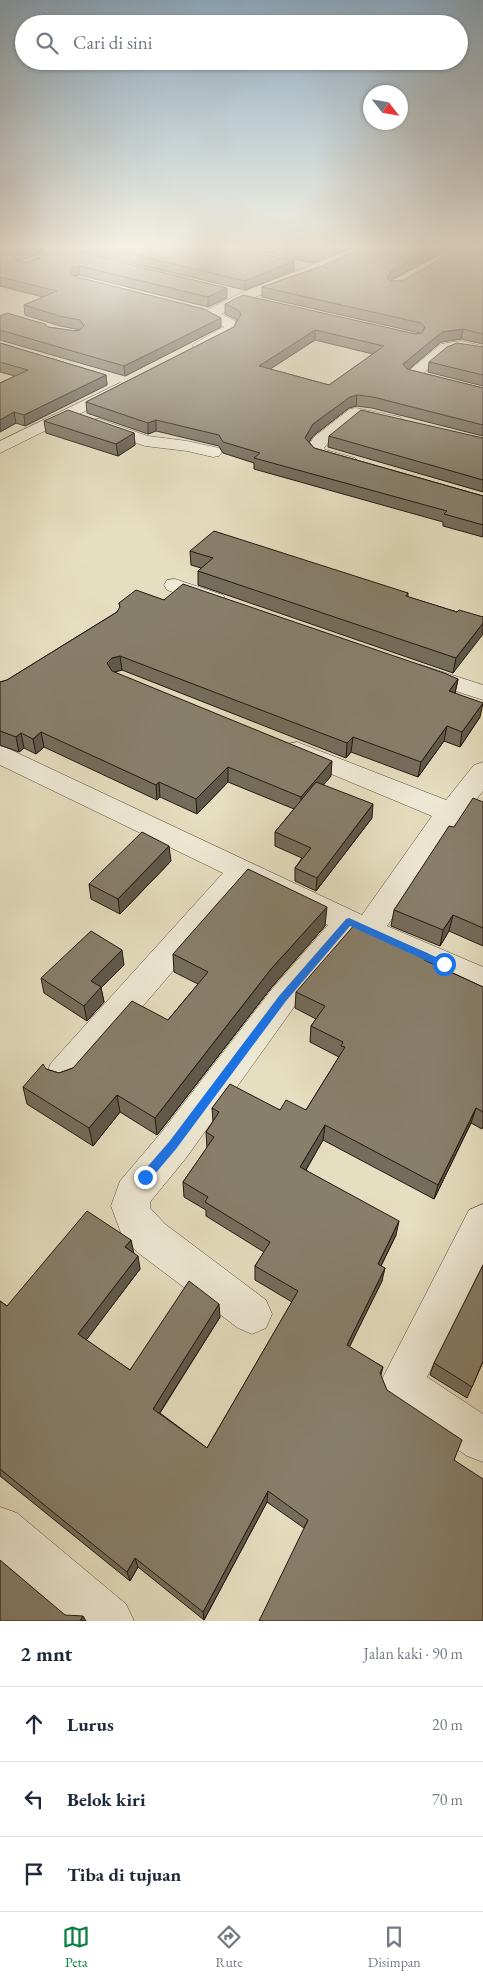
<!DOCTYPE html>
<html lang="id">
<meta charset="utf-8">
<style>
body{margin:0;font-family:"EB Garamond",serif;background:#f2f2f3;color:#1f2937}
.compass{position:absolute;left:363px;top:85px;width:45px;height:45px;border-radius:50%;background:#fff;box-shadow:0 1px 4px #0004;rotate:121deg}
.stop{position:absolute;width:15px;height:15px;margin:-11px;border:4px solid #1a73e8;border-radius:50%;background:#fff}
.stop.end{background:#1a73e8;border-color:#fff;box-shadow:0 1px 5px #0008}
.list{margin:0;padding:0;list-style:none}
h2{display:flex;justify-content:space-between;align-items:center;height:65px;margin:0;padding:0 20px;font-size:21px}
h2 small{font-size:16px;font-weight:400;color:#747a83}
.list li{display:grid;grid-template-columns:32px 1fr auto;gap:15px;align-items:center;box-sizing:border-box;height:75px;padding:0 20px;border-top:1px solid #e0e1e3}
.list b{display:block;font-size:19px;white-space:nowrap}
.list em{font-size:16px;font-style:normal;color:#747a83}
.icon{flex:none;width:28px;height:28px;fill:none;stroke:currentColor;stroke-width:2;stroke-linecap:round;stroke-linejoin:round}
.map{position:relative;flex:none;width:483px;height:1621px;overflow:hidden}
.search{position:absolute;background:#fff;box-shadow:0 1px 4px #0004;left:15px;right:15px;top:15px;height:55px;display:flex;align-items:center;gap:12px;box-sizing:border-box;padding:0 18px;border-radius:28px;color:#747a83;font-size:19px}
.sheet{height:290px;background:#fff}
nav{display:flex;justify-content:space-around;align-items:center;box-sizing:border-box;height:70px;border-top:1px solid #e0e1e3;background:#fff;font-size:14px;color:#747a83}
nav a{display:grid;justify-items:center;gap:2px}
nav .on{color:#0b8043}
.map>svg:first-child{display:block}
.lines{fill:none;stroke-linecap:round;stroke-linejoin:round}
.minor-casing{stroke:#534a3b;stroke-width:1}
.minor{fill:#efead6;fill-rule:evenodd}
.wall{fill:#756d5c;stroke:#22180f;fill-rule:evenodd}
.shaded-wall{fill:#5f594b;stroke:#22180f}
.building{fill:#887f6b;stroke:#22180f;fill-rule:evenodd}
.route{fill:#1a73e8}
</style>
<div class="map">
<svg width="483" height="1621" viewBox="0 0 483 1621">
<rect width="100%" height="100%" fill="#e6dec0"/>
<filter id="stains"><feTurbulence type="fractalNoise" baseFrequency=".004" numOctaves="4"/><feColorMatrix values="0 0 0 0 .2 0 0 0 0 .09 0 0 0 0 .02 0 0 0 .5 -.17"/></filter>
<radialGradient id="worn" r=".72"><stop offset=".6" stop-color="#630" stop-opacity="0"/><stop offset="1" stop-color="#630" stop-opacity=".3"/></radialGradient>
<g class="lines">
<g class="minor-casing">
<path id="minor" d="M42,248h21l35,8 1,3 -6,4 -49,-12z
M355,248h16l-21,12 -97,38 -32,16 16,8 2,6 -2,3 -32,18h-10l-3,-3 3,-3 29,-16 -19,-10 -2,-3 2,-3 38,-19z
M444,248h27l12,2v8l-37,-7z
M461,341l22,5v10l-22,-5h-11l-32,27h-12l-2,-3 37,-31z
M120,383l6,2 2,3 -2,3 -126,62v-12z
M356,408l44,9 3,4 -3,4 -6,1 -35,-7 -32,25 -3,4 2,2 29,8 3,4 -3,4c-14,3 -41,-5 -49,-17l8,-12 36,-28z
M99,419l49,17 39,5 32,7 3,4 -3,4 -6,1 -26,-6 -42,-5 -52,-18 -3,-4 3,-4z
M175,579l48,16 3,5 -3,5 -8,2 -48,-17 -3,-5 3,-5z
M421,665l62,20v15l-70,-23 -4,-5 4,-5z
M297,742l149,58 28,-35 9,-3v29l-31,39 -65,96 96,41v27l-129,-57 -60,70 -108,151 -36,44v6l15,16 101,76 6,14 -6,14 -14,6 -14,-6 -101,-76 -16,-19 -10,-27 9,-25 40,-47 112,-145 56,-64 -81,-40 -172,200 -12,4 -12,-4 -5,-11 5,-11 172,-190 -223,-108v-19l9,3 353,166 70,-99 -144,-60 -4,-6 4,-6z
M483,1204v60l-56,113 56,37v48l-16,-6 -82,-56 -6,-15 90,-175z
M0,1507l17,6 109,91 8,17h-63l-71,-60z"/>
</g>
<use href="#minor" class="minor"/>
</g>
<path class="wall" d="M0,248h44l1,4 -28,9 11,1 34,-14 165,50 -19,9 -129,-32 -6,2 148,50 -96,49 -125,-36v-24l48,11 27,4 5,-1 -20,-4 -35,-11 -1,-10 19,-8 -43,-11z
M76,248h157l61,13v10l-49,19 -169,-40z
M245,248h105l-37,15z
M451,248l-61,33h12l81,-33v96l-22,-5 -20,3 -33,28 75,18v48l-111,-28 -16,-2 -7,2 -36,28 -4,6 5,6 169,48v41l-40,-11v-4l-189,-53v-6l-31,-10 -4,-7 -63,-15 -8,3 -61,-21 -1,-11 148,-75 3,-7 -12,-6v-10l191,30 4,-1 -158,-36v-10l60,-21zM315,340l58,14 -44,31 -59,-16z
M0,343l106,32 1,10 -82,41 -9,-3 -16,9v-49l15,-7 -15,-4z
M483,347v39l-55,-14 1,-10z
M44,421l90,12 1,12 -17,11 -72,-23z
M329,436l154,2v54l-155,-45z
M190,551l218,42v4l49,15 26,5 -30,56 -255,-88v-14l3,-3 -10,-3z
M164,600l294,79 -3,14 25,24 -20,30 -16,-6 -26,36 -67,-25 -5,6 -224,-88 -8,2 217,104 -8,9 49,33 -56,73 -21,-10v-13l7,-10 -27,-12v-14l19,-23 -66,-27 -31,32 -37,-17 -3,3 -113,-53 -8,7 -12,-6 -5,4 -19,-7v-63l7,-2 110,-68 3,-4 -1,-5z
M483,802v144l-34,-15 -9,15 -49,-20 3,-16 60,-83z
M171,861l-51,53 -29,-15 -2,-15z
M325,926l-54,62 -114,147 -37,-23 -27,34 -66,-42 -4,-17 23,-18 13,4 14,-5 95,-48 30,-36 -24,-12 -1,-18z
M427,961l56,26v139l-1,3 -11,-6 -37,76 -111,-59 -17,30 90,65 -15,31 1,15 -33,66 34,20 -2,8 -77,153 -37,-26 -63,118 -66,-53 -8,14 -130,-105v-175l7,5 124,-66 2,12 7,17 -54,71 44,30 90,-53 -60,96 47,35 85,-146 -37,-22v-14l9,-14 -58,-36v-6l-22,-13 -1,-15 24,-34 -1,-16 7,-10 -1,-14 94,2 33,-53 -29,-15 1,-16 5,-7 -21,-11 1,-16z
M124,965l-23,23 3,14 -17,19 -43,-28 -3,-15z
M483,1362l-16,36 -37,-23 4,-12z"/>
<path class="shaded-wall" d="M28,248h16l1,4 -28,9 -2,4 -1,-9 2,-4z
M328,248h22l-37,15v-9z
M435,248h16l-62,33 -2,-3 3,-6z
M294,261v10l-49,19v-9z
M79,266v9l-5,1 -4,4 -1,-9 4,-4z
M227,288v10l-19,9v-10z
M221,318v9l-96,49 -1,-10z
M463,329l-2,10 -20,3 -39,33 1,-11 39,-32z
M315,330v10l-57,37 1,-11z
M106,375l1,10 -82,41 -1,-11z
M357,395l-1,11 -7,2 -36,28 -9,13 1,-11 8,-14 37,-27z
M14,412l2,11 -16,9v-12z
M156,420v11l-8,3v-11z
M134,433l1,12 -17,11 -2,-12z
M483,623v11l-30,39 3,-15z
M120,656l2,14 -8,2 -5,6 -2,-15 5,-5z
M458,679l-3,14 -6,-2z
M483,703l-3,14 -20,30 2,-15z
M447,726l-3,15 -26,36 3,-15z
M41,732l3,15 -8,7 -3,-15z
M21,733l3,15 -5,4 -3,-15z
M353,737l-2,15 -5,6 1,-15z
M332,761l-1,15 -30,36v-15z
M228,767v15l-31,32 -1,-15z
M159,782l1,15 -3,3 -1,-15z
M373,804l-1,14 -56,73 1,-13z
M169,846l2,15 -51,53 -2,-15z
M327,907l-2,19 -54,62 -114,147 -2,-17 116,-149z
M453,915l-4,16 -9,15 3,-16z
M122,950l2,15 -23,23 3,14 -17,19 -3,-15 7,-25z
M117,1095l3,17 -27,34 -4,-18z
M476,1108l-5,15 -37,76 4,-14z
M325,1125l-2,15 -24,42 1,-15z
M399,1221l-3,14 -21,43 3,-14z
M131,1240l3,14 -9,-7z
M138,1256l2,13 -59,78 -3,-13z
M385,1268l-3,13 -38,77 3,-13z
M219,1304l1,13 -65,103 -2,-11z
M268,1491l-1,11 -63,118 -1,-8z
M135,1558l3,9 -8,14 -3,-9z
M83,1616l3,5h-6z"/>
<path class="building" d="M0,248h28l-12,4 -2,4 2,5 12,1 34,-14 165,40 -19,9 -129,-31 -6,1 -4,4 4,5 131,33 17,9 -97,48 -124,-36v-14l7,-3 38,11 3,3 27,4 5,-1 4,-4 -4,-6 -21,-4 -35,-11 33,-14 -57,-14z
M106,248h127l61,13 -49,20z
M286,248h42l-15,6z
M361,248h74l-45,24 -3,6 4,3h11l57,-33h24v86l-20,-5 -21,3 -39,32 4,5 76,19v37l-110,-28 -16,-2 -7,2 -37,27 -8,14 9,10 169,48v29l-39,-11 3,-3 -193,-53 6,-5 -37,-11 -4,-7 -63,-15 -8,3 -62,-21 148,-75 7,-13 -3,-4 -13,-6 18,-9 173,39 6,-1 3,-6 -4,-4 -159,-36 60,-21zM315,330l69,16 -55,39 -70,-19z
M0,343l106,32 -82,40 -10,-3 -14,8v-37l28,-13 -28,-8z
M457,343l26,4v28l-54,-13 18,-15z
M68,410l66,23 -18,11 -72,-23z
M361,410l122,28v42l-154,-44z
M214,531l194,62 -2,3 51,16 2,-2 24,7v6l-27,35 -258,-87 15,-13 -23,-7z
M183,584l261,89 14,6 -9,12 34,12 -21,29 -15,-6 -26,36 -68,-25 -6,6 -227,-87 -8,2 -5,5 5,8 220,90 -31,36 -73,-30 -32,32 -37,-17 -3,3 -115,-53 -8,7 -12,-6 -5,4 -16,-6v-49l7,-2 110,-68 3,-5 -1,-4 17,-13 28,10z
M316,782l57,22 -56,74 -22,-10 16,-20 -36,-16z
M473,798l10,4v126l-30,-13 -10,15 -49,-20 55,-84 5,1z
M142,832l27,14 -51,53 -29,-15z
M248,869l79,38 -56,62 -116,149 -38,-23 -28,33 -66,-41 20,-23 3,5 13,4 14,-5 59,-67 36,19 40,-48 -35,-18z
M356,923l72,31 -4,6 59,27v125l-7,-4 -38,77 -113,-60 -25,42 99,54 -21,43 7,4 -38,77 36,22 -3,6 7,17 75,50 -8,20 29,19v142h-224l49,-101 -40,-29 -65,121 -68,-54 -8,14 -127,-103v-168l7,5 80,-95 44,29 -6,7 13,9 -60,78 52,36 59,-89 30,23 -66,105 54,39 91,-157 -43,-25 15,-24 -65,-40 3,-5 -25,-15 31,-45 -8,-5 13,-20 -7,-4 18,-24 50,26 6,-10 20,10 39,-63 -4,-1 2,-4 -32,-16 14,-20 -29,-14z
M91,931l31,19 -31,31 10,6 -17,19 -43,-28z
M483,1265v96l-11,26 -38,-24z
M0,1560l65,55 18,1 -3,5h-80z"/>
<linearGradient id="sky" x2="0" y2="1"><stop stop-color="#8caac0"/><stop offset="0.52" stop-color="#f4f0e3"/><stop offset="1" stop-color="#f4f0e3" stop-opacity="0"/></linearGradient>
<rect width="483" height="475" fill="url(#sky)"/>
<path class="route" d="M349,918l98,44 1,2 -1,3h-7l-90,-41 -64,75 -110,148 -27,32 -4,1 -4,-1 -2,-4 2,-3 28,-32 110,-146 67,-77z"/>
<rect width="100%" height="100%" filter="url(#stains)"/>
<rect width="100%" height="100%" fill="url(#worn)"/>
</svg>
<svg class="compass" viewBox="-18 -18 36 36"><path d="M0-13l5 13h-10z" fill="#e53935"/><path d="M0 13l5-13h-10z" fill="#747a83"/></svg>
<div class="stop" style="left:444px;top:964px"></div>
<div class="stop end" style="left:145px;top:1177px"></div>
<div class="search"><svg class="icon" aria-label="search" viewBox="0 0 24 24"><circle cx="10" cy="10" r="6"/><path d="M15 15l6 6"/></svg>Cari di sini</div>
</div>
<section class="sheet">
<h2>2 mnt<small>Jalan kaki · 90 m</small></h2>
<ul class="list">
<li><svg class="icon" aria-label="ahead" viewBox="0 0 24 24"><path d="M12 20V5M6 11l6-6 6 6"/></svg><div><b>Lurus</b></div><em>20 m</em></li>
<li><svg class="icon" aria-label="left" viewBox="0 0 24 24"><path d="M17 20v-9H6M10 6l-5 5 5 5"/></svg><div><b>Belok kiri</b></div><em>70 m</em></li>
<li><svg class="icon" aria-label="arrive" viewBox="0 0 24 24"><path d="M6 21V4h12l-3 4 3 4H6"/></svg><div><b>Tiba di tujuan</b></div></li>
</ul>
</section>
<nav>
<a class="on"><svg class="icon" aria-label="map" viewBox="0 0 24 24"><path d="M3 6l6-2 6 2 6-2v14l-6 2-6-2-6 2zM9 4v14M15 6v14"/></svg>Peta</a>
<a><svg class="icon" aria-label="directions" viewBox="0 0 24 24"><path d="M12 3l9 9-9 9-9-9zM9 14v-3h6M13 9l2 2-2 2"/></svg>Rute</a>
<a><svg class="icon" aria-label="saved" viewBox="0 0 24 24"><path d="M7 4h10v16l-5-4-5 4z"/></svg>Disimpan</a>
</nav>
